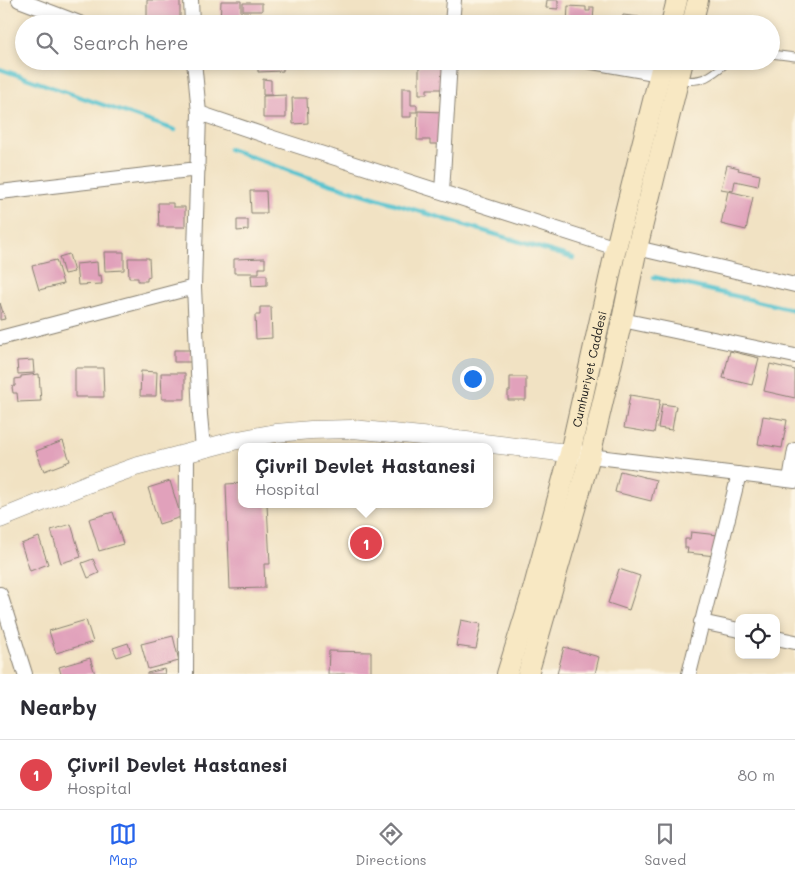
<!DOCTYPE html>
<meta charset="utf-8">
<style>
body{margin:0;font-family:Mali,sans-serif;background:#f7f7f7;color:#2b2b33}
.controls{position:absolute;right:15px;bottom:15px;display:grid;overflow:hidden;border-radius:10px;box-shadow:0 2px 8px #0003}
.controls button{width:45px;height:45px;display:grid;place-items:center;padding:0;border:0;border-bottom:1px solid #e1e1e2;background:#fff;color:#2b2b33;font:25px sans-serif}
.you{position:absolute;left:472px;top:378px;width:18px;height:18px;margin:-12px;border:4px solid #fff;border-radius:50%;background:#1a73e8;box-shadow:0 0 0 8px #1a73e833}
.badge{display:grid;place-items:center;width:32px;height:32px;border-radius:50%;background:#2563eb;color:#fff;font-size:16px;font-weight:700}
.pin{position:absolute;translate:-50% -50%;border:2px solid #fff;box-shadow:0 1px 5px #0006}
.popup{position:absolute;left:238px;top:443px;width:255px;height:65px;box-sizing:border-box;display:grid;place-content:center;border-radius:10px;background:#fff;filter:drop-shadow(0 1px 4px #0005);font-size:16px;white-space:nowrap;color:#7c7c81}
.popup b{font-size:19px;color:#2b2b33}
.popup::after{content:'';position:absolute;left:50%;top:100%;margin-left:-10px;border:10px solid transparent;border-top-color:#fff}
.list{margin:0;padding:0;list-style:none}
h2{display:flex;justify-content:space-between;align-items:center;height:65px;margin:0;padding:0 20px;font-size:21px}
h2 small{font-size:16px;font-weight:400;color:#7c7c81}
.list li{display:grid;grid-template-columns:32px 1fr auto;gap:15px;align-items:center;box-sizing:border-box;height:70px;padding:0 20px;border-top:1px solid #e1e1e2}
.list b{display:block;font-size:19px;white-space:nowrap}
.list p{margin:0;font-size:16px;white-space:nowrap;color:#7c7c81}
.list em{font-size:16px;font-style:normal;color:#7c7c81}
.icon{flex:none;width:28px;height:28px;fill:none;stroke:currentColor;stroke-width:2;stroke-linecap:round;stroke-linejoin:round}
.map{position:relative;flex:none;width:795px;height:674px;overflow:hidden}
.search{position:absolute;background:#fff;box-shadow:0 2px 8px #0003;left:15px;right:15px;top:15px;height:55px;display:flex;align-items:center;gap:12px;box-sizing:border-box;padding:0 18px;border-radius:28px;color:#7c7c81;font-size:19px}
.sheet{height:135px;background:#fff}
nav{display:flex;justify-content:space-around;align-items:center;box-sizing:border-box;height:70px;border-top:1px solid #e1e1e2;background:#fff;font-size:14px;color:#7c7c81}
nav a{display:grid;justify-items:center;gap:2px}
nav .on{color:#2563eb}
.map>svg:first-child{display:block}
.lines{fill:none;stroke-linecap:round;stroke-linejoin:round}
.stream{stroke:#57c3cf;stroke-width:4.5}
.building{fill:#e1a1bb}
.service-casing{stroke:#867f70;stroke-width:9}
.minor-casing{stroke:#867f70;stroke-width:16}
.tertiary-casing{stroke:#867f70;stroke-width:19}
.secondary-casing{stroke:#867f70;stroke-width:22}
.service{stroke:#fff;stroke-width:7}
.minor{stroke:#fff;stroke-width:14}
.tertiary{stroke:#fff;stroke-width:18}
.secondary{stroke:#f8e8c3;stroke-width:20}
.labels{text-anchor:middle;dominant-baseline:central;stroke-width:4;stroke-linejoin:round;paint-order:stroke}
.street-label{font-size:12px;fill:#1c1c1c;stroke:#fcf5e5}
</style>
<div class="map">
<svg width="795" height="674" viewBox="0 0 795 674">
<rect width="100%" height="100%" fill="#fcf5e5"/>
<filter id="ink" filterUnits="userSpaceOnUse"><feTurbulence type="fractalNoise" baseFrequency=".02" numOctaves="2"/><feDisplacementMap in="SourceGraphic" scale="10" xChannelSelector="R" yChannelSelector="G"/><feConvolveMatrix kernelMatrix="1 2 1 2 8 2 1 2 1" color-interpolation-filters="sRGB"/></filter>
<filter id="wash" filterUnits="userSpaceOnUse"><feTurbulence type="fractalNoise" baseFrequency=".0096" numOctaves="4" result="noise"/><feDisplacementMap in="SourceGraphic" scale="20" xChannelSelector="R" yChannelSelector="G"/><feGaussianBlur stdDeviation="1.12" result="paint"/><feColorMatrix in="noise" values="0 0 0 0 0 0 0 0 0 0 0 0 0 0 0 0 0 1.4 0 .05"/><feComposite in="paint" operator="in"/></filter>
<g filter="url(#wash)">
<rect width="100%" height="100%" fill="#f1e2c3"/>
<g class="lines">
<path class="stream" d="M0,69l175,61
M229,149l75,27 269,82
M654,277l141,33"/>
</g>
<g id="blocks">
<path class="building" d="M147,0h33v23h-33z
M547,0h11v9l-12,-1z
M221,1h20v22h-21z
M243,3h19v8h-19z
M568,6l18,1v4h4v-4h4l-1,14h-5v3h-21z
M623,15l16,2 -1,7h-35l1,-6 18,2z
M258,61h25v10l-25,1z
M419,66h27v23h-19v5h-8z
M263,79l8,1v15h-8z
M402,88h9v17h6v7h-6v5h-9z
M286,95v23h-23v-22z
M292,98h15l1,25 -15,1z
M418,111l24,1 -1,32h-11v-4h-13z
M727,165l12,3 -1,2 22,5 -2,11 -23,-5 -2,10 -12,-2z
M250,191h16l1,22h-16z
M728,191l25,6 -7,33 -25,-6z
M158,203h15v4h12v20h-26z
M237,220h11v10l-11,1z
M104,252h20v18l-19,1z
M69,254l5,18 -10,2 -5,-17z
M128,258h21l1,19 -3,1v3h-9v-3h-9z
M265,258v10h-6v5h-25v-14z
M56,260l7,24 -24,6 -7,-24z
M97,262l1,14 3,-1 1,9 -24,1 -2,-21z
M251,275h16v10l-15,1z
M0,303l5,16 -5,1z
M260,307h11l1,31 -16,1 -1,-24h5z
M174,350h17v12h-17z
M730,351l29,7 -7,27 -29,-7z
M33,360l1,13 -16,1 -1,-13z
M770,364l25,6v28l-31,-7z
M75,368h28l1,29h-29z
M141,371l16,1 -1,24h-16z
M161,373h24v26h-23z
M39,374l2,27 -23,1 -1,-9h-4l-1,-6 3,-1v-7l6,-1v-2z
M510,377h16v23h-18v-9h2z
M630,395l30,5 -6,33 -30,-5z
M662,404l14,2 -4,24 -14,-2z
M763,416l24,4 -5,28 -24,-4z
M63,441l7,20 -26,10 -8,-20z
M620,471l36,9 -5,21 -36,-9z
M170,481l11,36 -22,7 -11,-36z
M242,483v21h25l3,60h-6l1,24 -35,1 -4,-105z
M113,512l10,32 -24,7 -10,-32z
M71,524l10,33 -20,6 -10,-33z
M691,532l27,3 -2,21 -29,-3 1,-5h-3v-9h5z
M39,537l9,27 -18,7 -9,-27z
M93,559l6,14 -11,5 -6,-15z
M619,569l21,7 -11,34 -21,-7z
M86,620l7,22 -37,11 -7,-22z
M461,620l20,4 -5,25 -20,-3z
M173,636l6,25 -31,8 -7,-25z
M128,643l3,9 -14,5 -4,-9z
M564,647l35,10 -4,17h-38z
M329,651l42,1v22h-43z
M90,658l5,16h-34l-2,-7z
M164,669l1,5h-18v-1z"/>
</g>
</g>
<g filter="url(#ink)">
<use href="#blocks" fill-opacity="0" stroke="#867f70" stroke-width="1"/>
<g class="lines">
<g class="service-casing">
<path id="service" d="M771,54l24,3
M681,80c23,3 31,-5 48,-19"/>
</g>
<g class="minor-casing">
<path id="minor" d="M19,0l63,24
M191,0l1,24
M452,24l2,-24
M194,61l5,52 -5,174 6,128 3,33
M587,61l73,13
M199,113l71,24 346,111
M0,192l198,-23
M442,192l8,-131
M637,248l158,37
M622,320l173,36
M0,338l194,-51
M590,456l205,25
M790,480l5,-30
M0,594l25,80
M701,622l38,8
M776,638l19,4
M186,674l1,-221
M689,674l50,-200"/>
</g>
<g class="tertiary-casing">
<path id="tertiary" d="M0,519l87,-35 48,-17 98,-26 43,-8 35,-3 42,-1 88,9 143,17"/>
</g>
<g class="secondary-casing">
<g id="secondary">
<path d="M671,24l6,-24"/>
<path d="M692,24l6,-24"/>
<path id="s1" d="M507,674l26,-84 37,-137 46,-205 47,-187"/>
<path d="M528,674l62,-218 32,-136 15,-72 46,-187"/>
</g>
</g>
<use href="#service" class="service"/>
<use href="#minor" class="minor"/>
<use href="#tertiary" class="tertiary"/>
<use href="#secondary" class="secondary"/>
</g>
</g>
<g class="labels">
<g class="street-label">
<text stroke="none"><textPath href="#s1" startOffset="316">Cumhuriyet Caddesi</textPath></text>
</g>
</g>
</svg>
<div class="controls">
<button><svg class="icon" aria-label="locate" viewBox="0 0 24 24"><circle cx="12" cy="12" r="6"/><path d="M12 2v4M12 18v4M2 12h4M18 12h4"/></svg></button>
</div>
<div class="you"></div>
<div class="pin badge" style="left:366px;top:543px;background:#e0444e">1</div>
<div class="popup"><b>Çivril Devlet Hastanesi</b>Hospital</div>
<div class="search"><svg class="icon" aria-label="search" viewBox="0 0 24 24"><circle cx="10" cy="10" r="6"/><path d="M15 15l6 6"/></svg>Search here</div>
</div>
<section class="sheet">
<h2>Nearby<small></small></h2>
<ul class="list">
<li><span class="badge" style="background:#e0444e">1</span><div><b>Çivril Devlet Hastanesi</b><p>Hospital</p></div><em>80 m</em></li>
</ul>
</section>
<nav>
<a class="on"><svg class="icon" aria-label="map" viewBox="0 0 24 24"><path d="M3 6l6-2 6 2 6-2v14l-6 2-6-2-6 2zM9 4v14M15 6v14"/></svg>Map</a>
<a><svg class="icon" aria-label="directions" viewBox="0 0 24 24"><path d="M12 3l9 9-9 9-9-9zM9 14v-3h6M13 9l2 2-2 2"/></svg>Directions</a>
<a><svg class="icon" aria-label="saved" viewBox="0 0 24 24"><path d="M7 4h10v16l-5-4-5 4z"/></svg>Saved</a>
</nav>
